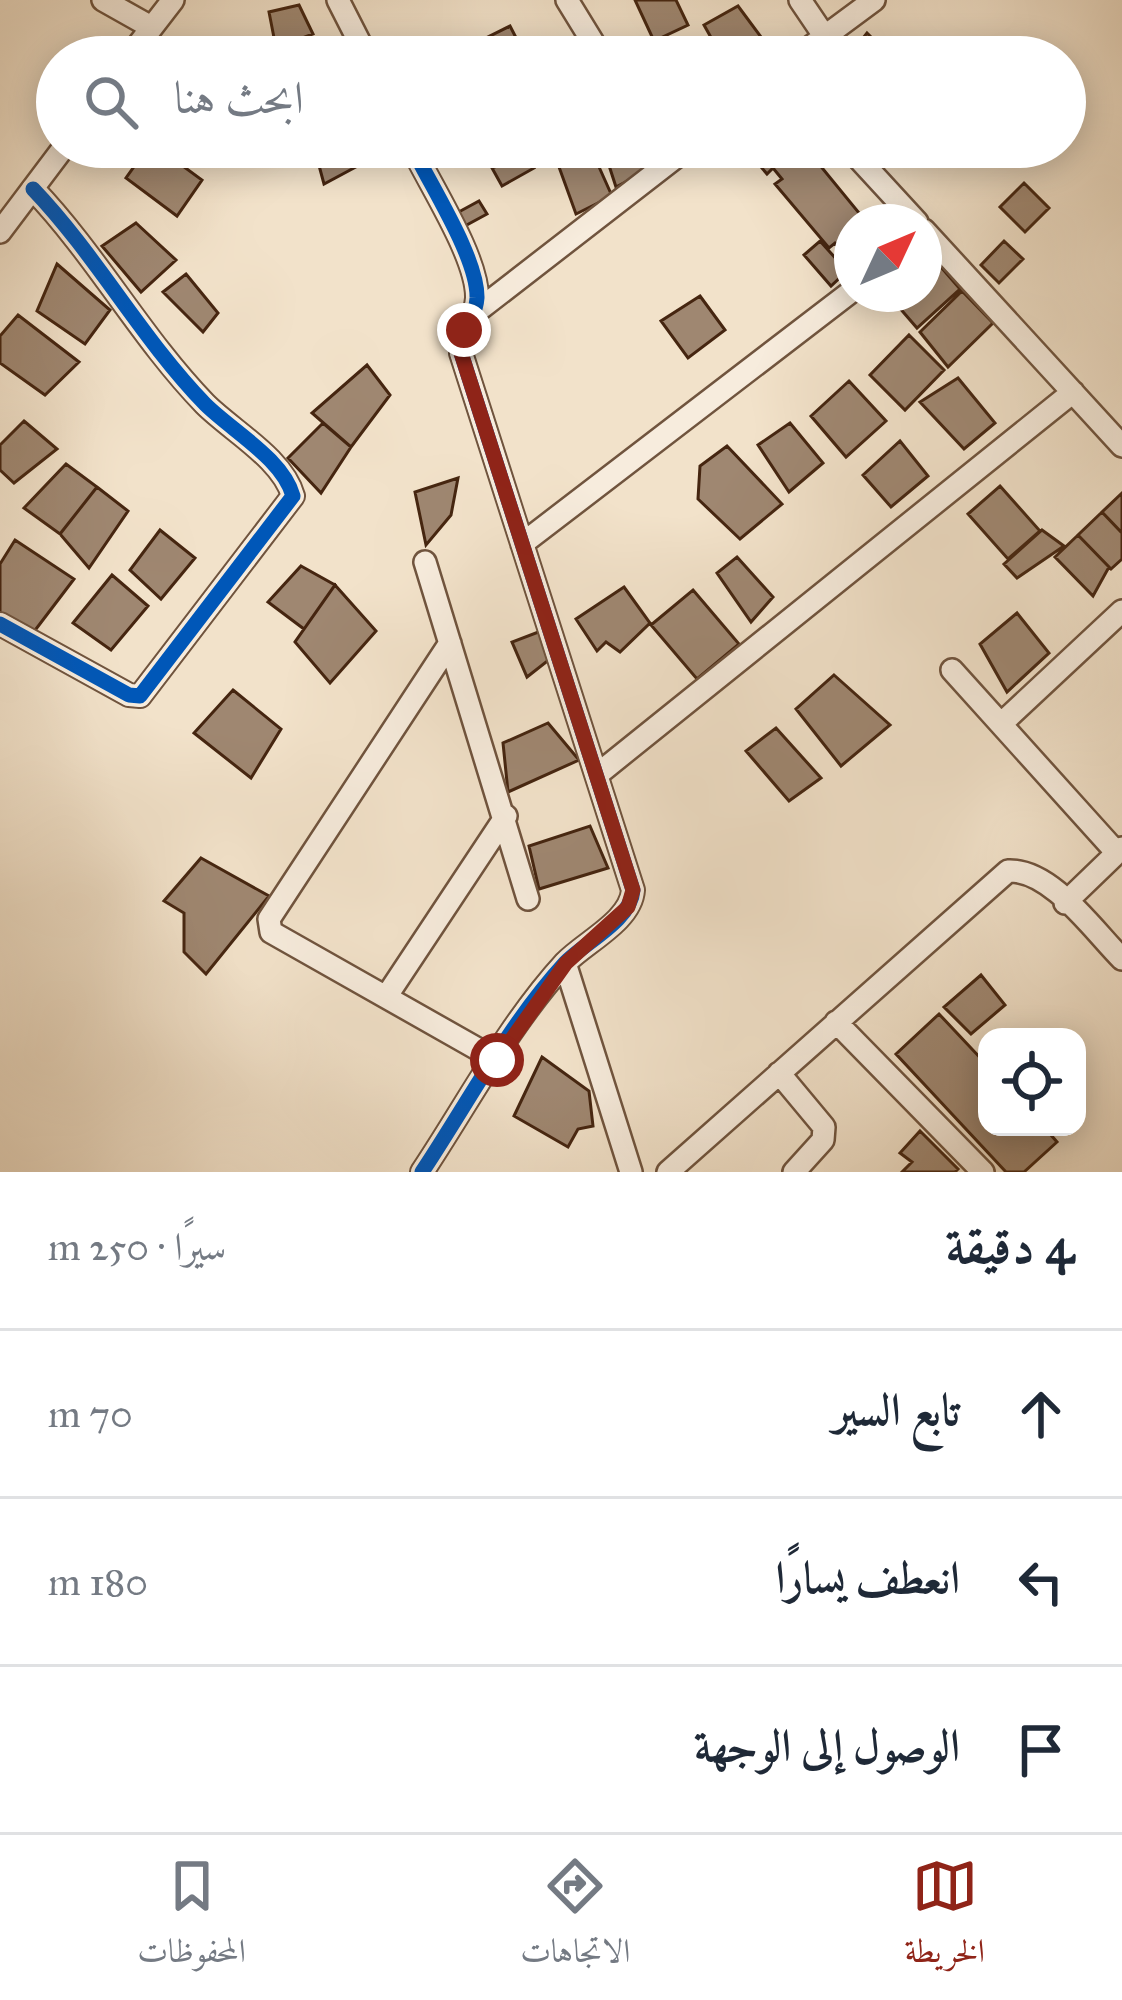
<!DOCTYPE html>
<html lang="ar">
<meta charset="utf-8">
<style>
body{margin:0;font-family:"IM FELL Great Primer",Amiri,serif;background:#f6f6f7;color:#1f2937;direction:rtl}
.controls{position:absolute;right:36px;bottom:36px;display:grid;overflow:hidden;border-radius:24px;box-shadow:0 6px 30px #0003}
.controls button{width:108px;height:108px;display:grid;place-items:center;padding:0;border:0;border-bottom:3px solid #e0e1e3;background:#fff;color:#1f2937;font:60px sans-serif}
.compass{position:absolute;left:834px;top:204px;width:108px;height:108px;border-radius:50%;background:#fff;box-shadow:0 6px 30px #0003;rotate:46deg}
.stop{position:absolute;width:36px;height:36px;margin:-27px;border:9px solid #8f2418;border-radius:50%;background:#fff}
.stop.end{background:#8f2418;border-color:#fff;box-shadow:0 3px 12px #0008}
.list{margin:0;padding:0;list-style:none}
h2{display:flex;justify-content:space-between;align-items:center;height:156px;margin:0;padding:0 48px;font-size:51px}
h2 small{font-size:39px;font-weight:400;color:#747a83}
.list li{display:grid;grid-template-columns:78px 1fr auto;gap:36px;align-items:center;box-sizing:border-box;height:168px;padding:0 48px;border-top:3px solid #e0e1e3}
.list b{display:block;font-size:45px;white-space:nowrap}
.list em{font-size:39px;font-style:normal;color:#747a83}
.icon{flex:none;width:66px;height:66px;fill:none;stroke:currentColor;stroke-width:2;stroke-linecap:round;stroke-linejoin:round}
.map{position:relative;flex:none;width:1122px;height:1172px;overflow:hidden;direction:ltr}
.search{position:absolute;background:#fff;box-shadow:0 6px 30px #0003;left:36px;right:36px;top:36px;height:132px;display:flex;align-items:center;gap:30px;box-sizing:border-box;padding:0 42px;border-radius:66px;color:#747a83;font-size:45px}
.sheet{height:660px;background:#fff}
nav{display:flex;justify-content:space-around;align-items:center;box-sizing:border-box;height:168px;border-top:3px solid #e0e1e3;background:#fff;font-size:33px;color:#747a83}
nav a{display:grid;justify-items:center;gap:6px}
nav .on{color:#8f2418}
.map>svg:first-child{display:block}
.building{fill:#9f8771;stroke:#452510;stroke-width:3}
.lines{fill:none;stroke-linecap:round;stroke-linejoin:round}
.street-casing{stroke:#70543e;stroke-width:26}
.street{stroke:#f7ecdd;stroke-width:21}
.cycleway-casing{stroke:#f7ecdd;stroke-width:22}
.cycleway{stroke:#0057b8;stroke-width:15}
.route{stroke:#8f2418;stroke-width:15}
</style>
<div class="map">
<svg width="1122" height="1172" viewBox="0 0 1122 1172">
<rect width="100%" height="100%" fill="#f2e2ca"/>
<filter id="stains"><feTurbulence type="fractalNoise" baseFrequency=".00167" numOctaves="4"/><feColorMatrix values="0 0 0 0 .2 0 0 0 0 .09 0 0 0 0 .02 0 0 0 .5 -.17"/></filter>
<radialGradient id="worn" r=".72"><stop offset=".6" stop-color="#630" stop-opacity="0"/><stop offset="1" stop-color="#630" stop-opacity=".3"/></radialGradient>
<path class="building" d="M635,0h41l12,25 -34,16z
M299,5l14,29 -37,14 -7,-36z
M738,6l29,39 -1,12h-44l-18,-32z
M510,26l16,31h-38l-8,-16z
M867,33l11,11 -13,13h-17z
M148,147h9l45,33 -25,36 -51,-38z
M187,147h40l-14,18z
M314,147h79l-69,37z
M603,147h38l7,23 -32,17z
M756,147h49l59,72 -12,3v19l-11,9 -6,-7 -6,5 -54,-64 7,-5 -9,-11 -6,6 -11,-13 7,-5z
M591,149l21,47 -36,18 -17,-47z
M526,154l8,14 -32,18 -10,-18z
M1024,183l25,25 -24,24 -25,-25z
M479,201l8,13 -24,13 -8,-13z
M136,223l40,37 -35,32 -39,-46z
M820,241l27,30 -16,15 -27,-31z
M1004,241l19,18 -24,24 -18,-18z
M934,259l26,30 -43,39 -26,-30 33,-4v-26z
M57,264l53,46 -25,34 -48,-33z
M186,274l32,39 -15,19 -40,-40z
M962,291l31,32 -45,44 -28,-35z
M700,296l25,34 -37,28 -27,-37z
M18,315l61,47 -34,33 -45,-32v-27z
M909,335l35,35 -39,40 -35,-35z
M367,365l23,30 -39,52 -39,-34z
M958,378l37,45 -31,26 -44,-47z
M849,381l37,40 -40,36 -35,-41z
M24,421l33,28 -43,34 -14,-13v-25z
M323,423l28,24 -30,46 -33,-35z
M790,423l33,40 -34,29 -31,-47z
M900,441l28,35 -37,31 -28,-32z
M727,446l55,58 -42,35 -42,-40 2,-33z
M66,464l31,23 -37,47 -36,-26z
M458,478l-7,37 -25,30 -11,-53z
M1000,486l40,45 -32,28 -40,-45z
M97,487l31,24 -39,57 -29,-34z
M1122,493v40l-20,-21z
M1102,512l20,21v26l-11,10 -33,-34z
M160,530l35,28 -34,41 -31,-29z
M1042,530l22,16 -47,32 -13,-14z
M1078,535l31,32 -16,29 -38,-39z
M15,540l59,39 -41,54 -33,-19v-50z
M737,557l36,40 -22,25 -34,-49z
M301,566l34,19 -31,44 -36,-27z
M112,575l36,31 -37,44 -38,-27z
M335,585l41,46 -46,52 -35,-41z
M624,587l26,36 -30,29 -14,-10 -9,9 -21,-32z
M693,590l46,54 -42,35 -46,-54z
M1017,613l32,40 -42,39 -27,-48z
M541,631l9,28 -23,18 -15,-35z
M834,675l56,50 -49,41 -45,-57z
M233,690l48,39 -30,49 -57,-45z
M548,723l31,37 -71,32 -5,-49z
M776,728l45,50 -32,23 -43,-50z
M590,826l18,42 -69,21 -10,-43z
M201,858l68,38 -63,78 -22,-22v-39l-20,-12z
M981,975l24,30 -34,29 -27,-27z
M939,1014l48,51v62h57l13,15 -33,30h-18l-110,-118z
M542,1057l47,34 4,35 -15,3 -10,18 -54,-31z
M920,1131l38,38 -3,3h-53l10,-10 -12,-9z"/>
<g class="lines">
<g class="street-casing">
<path id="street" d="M103,0l48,27
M338,0l29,57
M567,0l35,57
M800,0l25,37
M129,57l44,-57
M797,57l77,-57
M412,147c18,38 66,111 65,151 -1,21 -16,34 -16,55l172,537c-2,31 -48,52 -68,73 -56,61 -97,140 -143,209
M848,147l69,75
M924,230l198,216
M0,232l64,-85
M476,312l213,-165
M522,544l330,-253
M425,562l103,337
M0,624l129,71 11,1 153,-200c-10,-37 -61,-65 -88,-92 -64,-66 -108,-148 -172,-215
M450,643l-181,276 2,13 226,128
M952,670l165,183
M1001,724l121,-113
M598,774l475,-382
M1065,903l57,-55
M565,963l66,209
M386,997l120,-181
M836,1022l147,150
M779,1073l45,54 -1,13 -29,32
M668,1172l340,-301c43,-2 85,59 114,88"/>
</g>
<use href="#street" class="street"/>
<g class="cycleway-casing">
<path id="cycleway" d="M412,147c18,38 66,111 65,151 -1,21 -16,34 -16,55l172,537c-2,31 -48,52 -68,73 -56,61 -97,140 -143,209
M0,624l129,71 11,1 153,-200c-10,-37 -61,-65 -88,-92 -64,-66 -108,-148 -172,-215"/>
</g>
<use href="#cycleway" class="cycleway"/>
</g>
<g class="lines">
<path class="route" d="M464,330l-3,23 172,537 -5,17 -62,56 -69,97"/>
</g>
<rect width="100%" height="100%" filter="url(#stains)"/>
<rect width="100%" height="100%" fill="url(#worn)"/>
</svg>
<div class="controls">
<button><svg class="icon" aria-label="locate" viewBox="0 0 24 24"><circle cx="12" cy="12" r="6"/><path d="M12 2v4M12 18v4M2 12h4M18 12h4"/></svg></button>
</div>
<svg class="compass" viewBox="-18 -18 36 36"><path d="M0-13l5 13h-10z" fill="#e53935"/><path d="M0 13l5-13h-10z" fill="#747a83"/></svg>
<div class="stop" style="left:497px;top:1060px"></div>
<div class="stop end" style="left:464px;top:330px"></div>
<div class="search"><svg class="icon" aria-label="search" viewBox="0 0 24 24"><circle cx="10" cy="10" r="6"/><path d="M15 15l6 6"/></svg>ابحث هنا</div>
</div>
<section class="sheet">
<h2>4 دقيقة<small>سيرًا · 250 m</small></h2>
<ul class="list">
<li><svg class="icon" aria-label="ahead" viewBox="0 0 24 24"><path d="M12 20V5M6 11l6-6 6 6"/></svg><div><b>تابع السير</b></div><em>70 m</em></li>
<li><svg class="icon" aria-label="left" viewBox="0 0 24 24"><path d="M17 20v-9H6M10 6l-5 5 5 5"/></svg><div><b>انعطف يسارًا</b></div><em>180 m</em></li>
<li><svg class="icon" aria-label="arrive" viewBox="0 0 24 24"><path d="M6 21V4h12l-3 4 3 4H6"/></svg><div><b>الوصول إلى الوجهة</b></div></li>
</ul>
</section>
<nav>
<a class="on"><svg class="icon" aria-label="map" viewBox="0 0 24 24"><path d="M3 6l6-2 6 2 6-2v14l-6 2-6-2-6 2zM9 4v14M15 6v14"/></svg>الخريطة</a>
<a><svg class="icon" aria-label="directions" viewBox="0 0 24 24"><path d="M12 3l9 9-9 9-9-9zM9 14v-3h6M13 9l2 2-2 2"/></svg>الاتجاهات</a>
<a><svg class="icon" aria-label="saved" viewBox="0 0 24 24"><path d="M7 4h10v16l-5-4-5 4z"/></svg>المحفوظات</a>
</nav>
